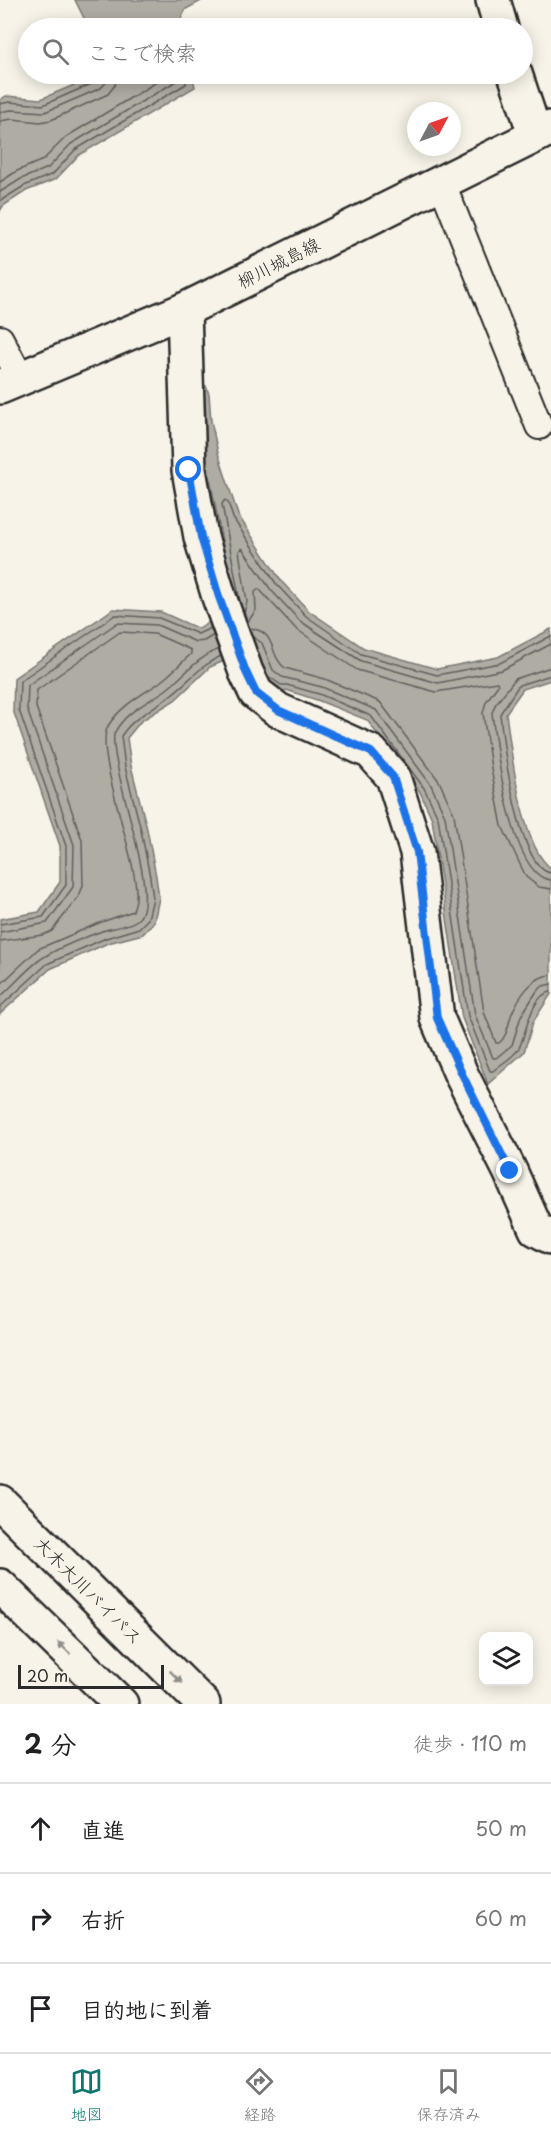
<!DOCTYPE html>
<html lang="ja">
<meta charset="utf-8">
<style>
body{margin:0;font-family:"Playpen Sans","Klee One",sans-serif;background:#f6f6f6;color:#202124}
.controls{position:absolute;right:18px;bottom:18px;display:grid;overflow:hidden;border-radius:12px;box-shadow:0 3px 15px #0003}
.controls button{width:54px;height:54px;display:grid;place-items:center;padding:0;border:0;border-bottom:2px solid #e0e0e0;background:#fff;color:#202124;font:30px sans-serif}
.compass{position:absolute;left:407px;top:102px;width:54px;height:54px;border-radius:50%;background:#fff;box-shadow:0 3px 15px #0003;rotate:49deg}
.scale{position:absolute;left:18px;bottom:15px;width:146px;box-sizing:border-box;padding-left:6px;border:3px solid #2b2b2b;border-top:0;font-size:16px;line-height:21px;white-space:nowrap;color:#2b2b2b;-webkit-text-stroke:4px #f7f3e8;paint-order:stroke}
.stop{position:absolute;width:18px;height:18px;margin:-14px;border:4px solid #1a73e8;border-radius:50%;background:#fff}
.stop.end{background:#1a73e8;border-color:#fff;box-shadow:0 2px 6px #0008}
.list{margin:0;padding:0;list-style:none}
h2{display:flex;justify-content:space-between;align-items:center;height:78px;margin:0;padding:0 24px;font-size:26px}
h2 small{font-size:20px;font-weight:400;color:#757577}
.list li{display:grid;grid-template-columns:39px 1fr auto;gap:18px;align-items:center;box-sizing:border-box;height:90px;padding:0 24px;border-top:2px solid #e0e0e0}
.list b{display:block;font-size:22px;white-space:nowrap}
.list em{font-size:20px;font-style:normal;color:#757577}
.icon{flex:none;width:33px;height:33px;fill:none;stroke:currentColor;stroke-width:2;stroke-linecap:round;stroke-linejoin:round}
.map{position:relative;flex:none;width:551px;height:1704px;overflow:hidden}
.search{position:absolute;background:#fff;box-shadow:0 3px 15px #0003;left:18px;right:18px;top:18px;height:66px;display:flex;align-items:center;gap:15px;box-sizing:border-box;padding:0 21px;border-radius:33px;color:#757577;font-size:22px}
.sheet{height:348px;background:#fff}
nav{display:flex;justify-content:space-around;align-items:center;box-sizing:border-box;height:84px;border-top:2px solid #e0e0e0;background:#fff;font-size:16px;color:#757577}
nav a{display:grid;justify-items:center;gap:3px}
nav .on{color:#0f766e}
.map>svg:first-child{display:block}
.water{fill:#afaca4;stroke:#7a7874;stroke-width:1.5}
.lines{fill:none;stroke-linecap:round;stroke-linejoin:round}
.shore{stroke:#605f5b;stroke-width:1.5}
.lane-casing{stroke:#2b2b2b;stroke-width:30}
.street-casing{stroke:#2b2b2b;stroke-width:38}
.secondary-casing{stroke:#2b2b2b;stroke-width:38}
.highway-casing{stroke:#2b2b2b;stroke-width:38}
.lane{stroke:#f7f3e8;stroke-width:26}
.street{stroke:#f7f3e8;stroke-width:33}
.secondary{stroke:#f7f3e8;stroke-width:33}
.highway{stroke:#f7f3e8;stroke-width:33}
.oneway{fill:#918f8a}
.route{stroke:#1a73e8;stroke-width:8}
.labels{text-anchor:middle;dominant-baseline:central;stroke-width:4.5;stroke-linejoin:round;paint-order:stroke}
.street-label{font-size:18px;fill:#2b2b2b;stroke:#f7f3e8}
</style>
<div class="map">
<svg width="551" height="1704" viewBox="0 0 551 1704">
<rect width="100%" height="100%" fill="#f7f3e8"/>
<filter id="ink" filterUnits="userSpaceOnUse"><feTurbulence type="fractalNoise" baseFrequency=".0167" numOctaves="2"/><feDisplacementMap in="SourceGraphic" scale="12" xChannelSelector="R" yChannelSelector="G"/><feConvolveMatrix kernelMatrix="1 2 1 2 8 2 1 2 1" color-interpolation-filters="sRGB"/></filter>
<g filter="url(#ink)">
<path class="water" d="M75,0h128l-17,9 -7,14 1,5h-91z
M100,74h92l3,13 -116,68 -23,24 -30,12 -23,15 -3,5v-111l6,-4 35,3z
M200,385l6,1 3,8 2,27 7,32 20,62 43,66 28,30 55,37 73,21 61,-12 53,-28v51l-28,9 -17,24c5,37 15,134 45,155v126l-18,28 -9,30 -36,32 -26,-66 -30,-199 -12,-27 -53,-72 -50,-20 -31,-10 -5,3 -19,-14 -12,-29 -40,17 -35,33 -34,21 -14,17 4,28 16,63 9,47 3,22 -5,24 -11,12 -35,9 -58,26 -50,45v-95l39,-7 21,-30v-36l-47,-136 1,-32 99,-69 48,3 38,17 35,-25 -32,-168z"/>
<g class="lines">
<path class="shore" d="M0,104l9,-2 34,3 53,-23 4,-4v-4
M0,112l11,-2 34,2 56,-24 6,-7 1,-7
M0,121l12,-2 28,3 11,-2 57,-26 7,-9 2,-11
M0,182l17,-11 26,-11 23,-23 104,-63
M0,192l21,-13 27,-11 23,-24 107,-64 1,-6
M0,201l24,-15 29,-12 22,-24 111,-66 1,-10
M240,602l-18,-98 3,-4 3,2 5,16 44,67 29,31 55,38 76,21 63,-12 51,-27
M244,613l3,-11 -8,-51 3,-3 29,42 29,31 61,40 77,22 64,-13 49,-26
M247,623l9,-13 -1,-18 4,-3 37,40 61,41 79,22 61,-10 1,3 -12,17 -3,11 8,55 11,58 24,51 13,10 12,2
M249,628c29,3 19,27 36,40l40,11 55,23 59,79 15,33 30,198 12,31h3c9,-7 9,-20 13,-30 7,-16 20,-37 39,-38
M253,637l9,6 11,27 9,7 40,10 54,23 55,75 14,31 30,199 18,43h3l16,-13 9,-29 16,-25 6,-5 8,-2
M551,667l-36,12 -20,26 -3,8c4,33 19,165 59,167
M551,675l-32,10 -19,29c3,28 18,155 51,159
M268,676l13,9h6l32,9 52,22 53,72 14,29 30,199 22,55h3c8,-7 21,-14 26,-23 7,-13 12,-54 32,-56
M0,924l43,-7 23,-32v-39l-47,-136 1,-29 95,-66 44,3 39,16 13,-6
M0,932l47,-9 26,-36 1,-42 -47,-136 1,-24 89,-62 40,2 39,17 8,-1 10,-6
M0,941l43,-6 9,-4 27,-35 4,-10 -1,-46 -46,-133 1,-17 83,-58 35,2 36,16v4c-10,9 -20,20 -31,28 -19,14 -39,23 -52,44 -15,25 31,135 28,172 0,4 -2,9 -3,13l-34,12 -61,26 -38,36
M0,997c14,-12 29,-31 44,-40 17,-11 39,-19 58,-26 11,-4 26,-4 35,-11 27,-19 -28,-151 -23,-186 11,-23 34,-31 53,-45 19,-15 28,-30 52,-40
M0,1007l47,-43 59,-26 33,-10 9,-9 5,-21 -3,-21 -9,-47 -16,-63 -4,-31c13,-20 33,-27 51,-42 17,-13 29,-29 49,-38"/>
<g class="lane-casing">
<path id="lane" d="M441,181l98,245
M0,339l20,38"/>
</g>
<g class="street-casing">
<path id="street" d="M493,0l8,28
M515,74l20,60
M184,310l5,160 12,67 18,60 27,75 10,21 22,17 93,42 22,25 24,75 20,166 24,56 49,97 26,58 15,8"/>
</g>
<g class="secondary-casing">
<path id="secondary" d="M0,387l184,-77 367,-182"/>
</g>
<g class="highway-casing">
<path id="highway" d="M0,1502l203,202
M0,1586l121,118"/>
</g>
<use href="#lane" class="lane"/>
<use href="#street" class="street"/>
<use href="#secondary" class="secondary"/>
<use href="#highway" class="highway"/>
</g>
<defs><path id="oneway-solid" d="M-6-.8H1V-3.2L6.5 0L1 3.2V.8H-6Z" transform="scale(1.5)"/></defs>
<g class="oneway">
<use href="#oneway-solid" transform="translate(64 1648) rotate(-136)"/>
<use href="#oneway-solid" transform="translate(176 1677) rotate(45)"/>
</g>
</g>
<g class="lines" filter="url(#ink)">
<path class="route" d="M189,470l12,67 18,60 27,75 10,21 22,17 93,42 22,25 24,75 20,166 25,56 48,97"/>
</g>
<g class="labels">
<g class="street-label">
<text transform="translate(278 262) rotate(-27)">柳川城島線</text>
<text transform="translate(89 1590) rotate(45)">大木大川バイパス</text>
</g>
</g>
</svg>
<div class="controls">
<button><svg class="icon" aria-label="layers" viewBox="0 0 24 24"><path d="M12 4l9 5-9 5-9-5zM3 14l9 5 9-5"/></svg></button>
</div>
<svg class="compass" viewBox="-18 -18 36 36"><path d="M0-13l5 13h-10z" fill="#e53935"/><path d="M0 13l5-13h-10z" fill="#757577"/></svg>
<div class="scale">20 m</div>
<div class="stop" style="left:189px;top:470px"></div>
<div class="stop end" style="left:510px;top:1171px"></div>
<div class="search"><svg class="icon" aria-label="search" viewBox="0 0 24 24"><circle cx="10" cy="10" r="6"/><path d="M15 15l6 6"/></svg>ここで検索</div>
</div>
<section class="sheet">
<h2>2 分<small>徒歩 · 110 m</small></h2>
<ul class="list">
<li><svg class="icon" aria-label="ahead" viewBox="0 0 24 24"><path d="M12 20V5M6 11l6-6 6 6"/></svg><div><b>直進</b></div><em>50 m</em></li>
<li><svg class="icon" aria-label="right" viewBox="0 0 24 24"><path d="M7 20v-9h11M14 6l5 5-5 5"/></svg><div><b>右折</b></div><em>60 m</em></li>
<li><svg class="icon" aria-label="arrive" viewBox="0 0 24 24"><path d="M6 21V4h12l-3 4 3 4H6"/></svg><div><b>目的地に到着</b></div></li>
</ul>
</section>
<nav>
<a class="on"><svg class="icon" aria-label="map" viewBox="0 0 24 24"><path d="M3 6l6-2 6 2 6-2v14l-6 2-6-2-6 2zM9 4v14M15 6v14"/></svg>地図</a>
<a><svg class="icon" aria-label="directions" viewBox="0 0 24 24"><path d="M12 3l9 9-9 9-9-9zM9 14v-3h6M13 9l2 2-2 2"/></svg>経路</a>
<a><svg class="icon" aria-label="saved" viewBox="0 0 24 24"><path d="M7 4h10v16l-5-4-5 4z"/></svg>保存済み</a>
</nav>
